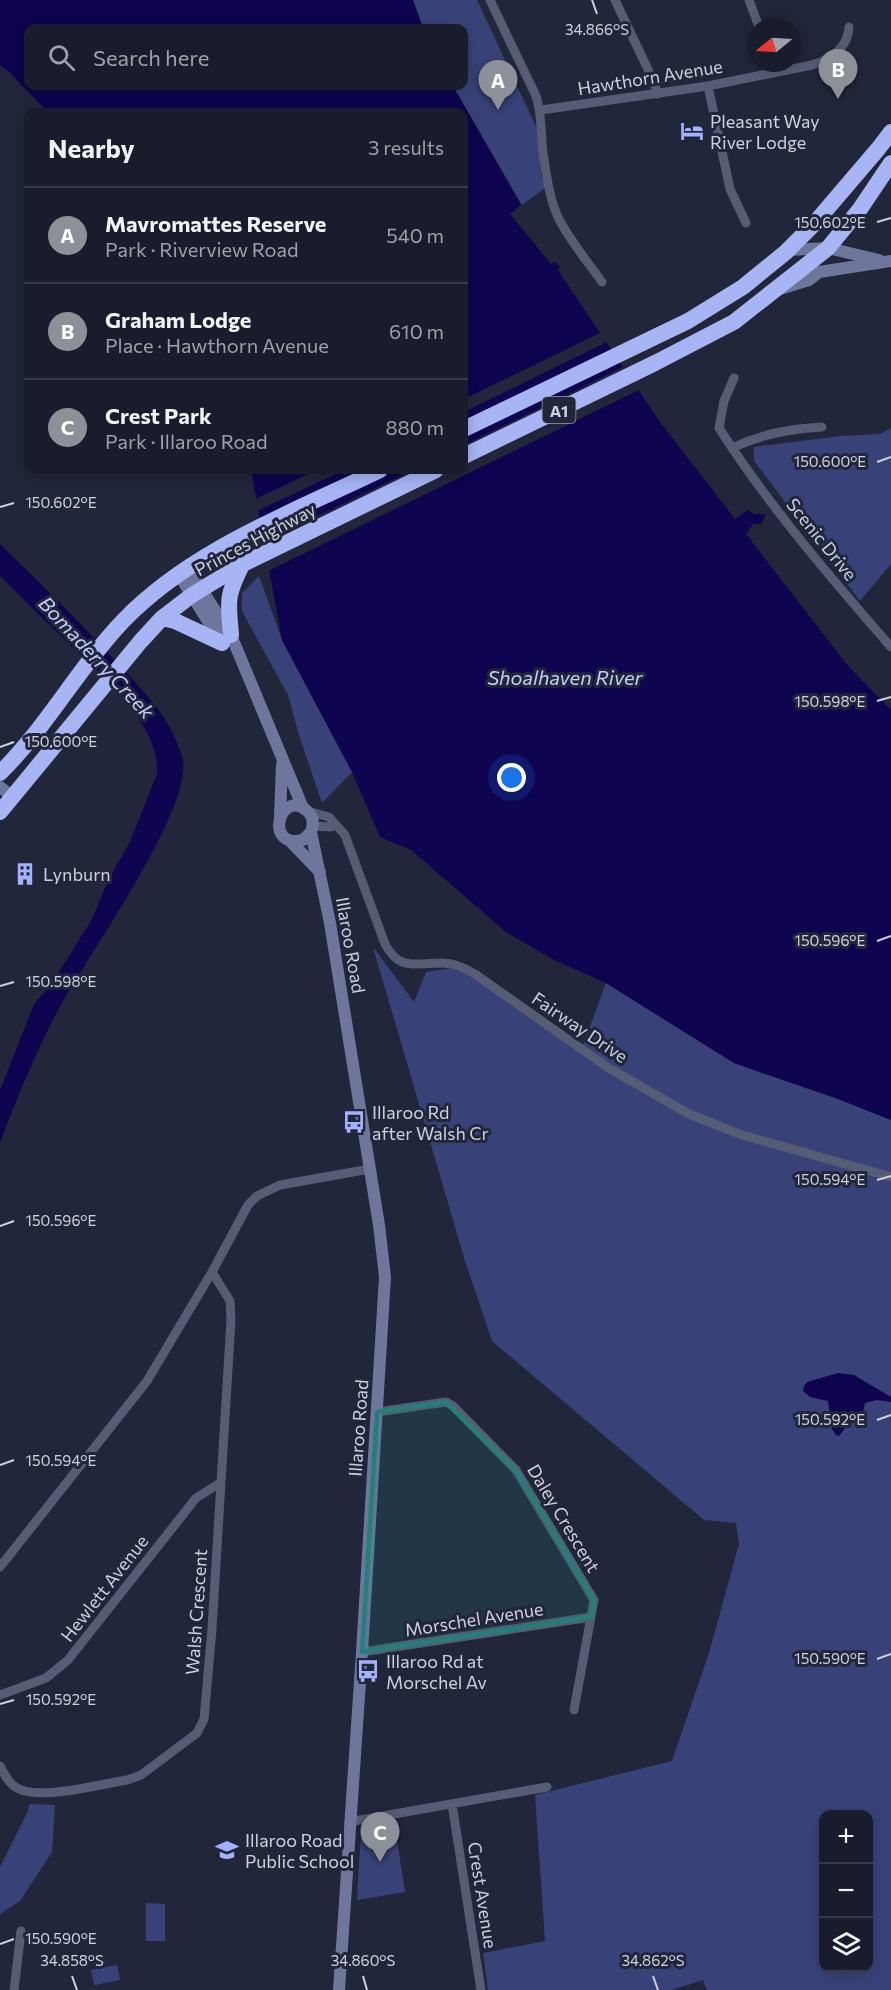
<!DOCTYPE html>
<meta charset="utf-8">
<style>
body{margin:0;font-family:Commissioner,sans-serif;background:#222534;color:#f1f3f6}
.controls{position:absolute;right:18px;bottom:18px;display:grid;overflow:hidden;border-radius:12px;box-shadow:0 3px 15px #0003}
.controls button{width:54px;height:54px;display:grid;place-items:center;padding:0;border:0;border-bottom:2px solid #373a48;background:#191c2c;color:#f1f3f6;font:30px sans-serif}
.compass{position:absolute;left:747px;top:18px;width:54px;height:54px;border-radius:50%;background:#191c2c;box-shadow:0 3px 15px #0003;rotate:252deg}
.you{position:absolute;left:512px;top:778px;width:21px;height:21px;margin:-15px;border:4px solid #fff;border-radius:50%;background:#1a73e8;box-shadow:0 0 0 9px #1a73e833}
.badge{display:grid;place-items:center;width:39px;height:39px;border-radius:50%;background:#8c9099;color:#fff;font-size:20px;font-weight:700}
.pin{position:absolute;translate:-50% -50px;filter:drop-shadow(0 2px 3px #0008)}
.pin::after{content:'';position:absolute;top:32px;width:21px;height:18px;background:inherit;clip-path:polygon(0 0,100% 0,50% 100%)}
.list{margin:0;padding:0;list-style:none}
h2{display:flex;justify-content:space-between;align-items:center;height:78px;margin:0;padding:0 24px;font-size:26px}
h2 small{font-size:20px;font-weight:400;color:#9fa1a9}
.list li{display:grid;grid-template-columns:39px 1fr auto;gap:18px;align-items:center;box-sizing:border-box;height:96px;padding:0 24px;border-top:2px solid #373a48}
.list b{display:block;font-size:22px;white-space:nowrap}
.list p{margin:0;font-size:20px;white-space:nowrap;color:#9fa1a9}
.list em{font-size:20px;font-style:normal;color:#9fa1a9}
.icon{flex:none;width:33px;height:33px;fill:none;stroke:currentColor;stroke-width:2;stroke-linecap:round;stroke-linejoin:round}
.map{position:relative;flex:none;width:891px;height:1990px;overflow:hidden}
.search{position:absolute;background:#191c2c;box-shadow:0 3px 15px #0003;left:24px;top:24px;width:444px;height:66px;display:flex;align-items:center;gap:15px;box-sizing:border-box;padding:0 21px;border-radius:12px;color:#9fa1a9;font-size:22px}
.panel{position:absolute;background:#191c2c;box-shadow:0 3px 15px #0003;left:24px;top:108px;width:444px;height:366px;border-radius:12px}
.map>svg:first-child{display:block}
.green{fill:#394278;fill-rule:evenodd}
.water{fill:#0e044f}
.pier{fill:#21263b}
.lines{fill:none;stroke-linecap:round;stroke-linejoin:round}
.street{stroke:#565c74;stroke-width:9}
.secondary{stroke:#6e779b;stroke-width:12}
.highway{stroke:#a7b5f5;stroke-width:16}
.marked{fill:#227f79;fill-opacity:0.2;stroke:#227f79;stroke-width:4.5;stroke-linejoin:round}
.ticks{fill:none;stroke:#cdd1df;stroke-width:2}
.labels{text-anchor:middle;dominant-baseline:central;stroke-width:6;stroke-linejoin:round;paint-order:stroke}
.shield{fill:#21263b;stroke:#999eae;stroke-width:1.5}
.shield-label{font-size:16px;font-weight:bold;fill:#cdd1df}
.street-label{font-size:18px;fill:#cdd1df;stroke:#21263b}
.poi-label{font-size:18px;fill:#cdd1df;stroke:#21263b;text-anchor:start}
.water-label{font-size:20px;font-style:italic;fill:#c4cefa;stroke:#21263b}
.ticks-label{font-size:15px;text-anchor:middle;fill:#cdd1df;stroke:#21263b;stroke-width:6;stroke-linejoin:round;paint-order:stroke}
</style>
<div class="map">
<svg width="891" height="1990" viewBox="0 0 891 1990">
<rect width="100%" height="100%" fill="#21263b"/>
<path class="green" d="M413,0h64l61,131 3,43 4,14 -23,17 -69,-119h11v-58h-41z
M891,428v136l-31,37 -106,-140v-14l86,-11 40,-2z
M259,576l23,64 70,132 -30,31 -23,-68 -11,-40 -46,-84v-18z
M373,947l41,55 12,-30 26,-4 21,9 107,76 26,-70 128,80 104,36 53,21v870h-184l-4,-10 -32,10h-183l-5,-37 62,-12 -10,-146 137,-34 37,-108 30,-109 -3,-21 -32,-3 -212,-179 -27,-80zM824,1814h44v154h-44z
M29,1804l26,1 -3,47 -32,49 -20,13v-47l28,-56z
M395,1827l10,65 -48,8 4,-68z
M146,1903l19,1v37h-19z
M117,1965l3,15 -26,5 -3,-15z"/>
<path class="water" d="M0,0h413l10,28h-395v58h425l68,119 -11,9 41,50 4,-2 4,4v6l101,150 75,97 13,-9 6,4h12l-5,10h-8l-7,10 102,132 43,44v410l-53,-21 -104,-36 -128,-80 -52,-23 -48,-28 -95,-82 -31,-13 -28,-65 -70,-132 -31,-170h213v-358h-416l-40,-41 -8,-6z
M0,544c41,40 82,80 121,123 27,30 48,48 61,89 15,50 -101,208 -126,258 -21,41 -40,85 -56,129v-53l34,-86 16,-18 41,-65 18,-42 21,-37 27,-68c4,-51 -58,-101 -91,-133 -22,-22 -44,-43 -66,-65z
M838,1373l16,2 37,22v5l-14,-2 -12,3 -3,15 -14,6 -9,12 -3,-1 -4,-6 -4,-28 -18,-4 -7,-6 1,-5 3,-4z"/>
<path class="pier" d="M602,332l7,9 -145,71v-13z
M625,366l16,23 -375,183 -5,-29 152,-73h51v-25z
M317,470h27l-89,42 -2,-12z"/>
<g class="lines">
<path class="street" d="M490,0l46,96c7,20 4,42 8,63 3,20 6,41 14,58 11,23 30,45 44,65
M615,0l38,80 5,14
M749,0l10,27
M708,86l22,103 16,34
M541,110l167,-24 104,-21c19,-6 36,-17 37,-38
M734,378l-10,23 -5,27c50,78 111,149 172,219
M732,448c30,-14 57,-19 90,-21
M307,811l22,6 16,18 40,109c15,29 33,18 58,19 12,0 22,5 32,11l132,93 82,47 53,21 149,42
M313,826l18,1 3,-4
M377,1412l69,-10 7,4 63,64 78,130 -20,110
M0,1567l147,-186 65,-109 36,-67 9,-9 23,-11 90,-16
M362,1652l229,-35
M0,1695l46,-17 22,-18 128,-162 24,-15
M0,1766c4,8 9,18 17,22 21,13 85,-4 110,-8l14,-5 56,-42 7,-14 8,-90 19,-309 -1,-19 -18,-29
M452,1804l29,186
M349,1822l198,-35
M14,1990l7,-59"/>
<path class="secondary" d="M789,250l39,-2 51,12
M780,289l29,-9 10,-8 72,-11
M187,567l44,68 72,173
M178,573l43,69
M0,787l13,10
M280,817l2,-52
M311,832l-8,8c-40,9 -23,-51 3,-30 8,6 8,14 5,22l19,91 49,302 6,52 -23,375 -23,338
M290,841l30,31"/>
<path class="highway" d="M464,429l224,-108 55,-34 43,-35 28,-28 64,-75 13,-17
M464,456l191,-93 79,-41 94,-74 32,-39 31,-46
M162,618l13,3 47,22
M231,635c-3,-35 -5,-38 11,-70
M0,773c47,-46 78,-105 123,-152 68,-71 170,-109 257,-151
M0,812l140,-170 22,-24 30,-23 51,-31 193,-94"/>
</g>
<path class="marked" d="M446,1402l70,68 78,130 -3,17 -229,35 15,-240z"/>
<path class="ticks" d="M592,0l5,14M877,222l14,-4M877,462l14,-5M0,507l14,-4M877,701l14,-4M0,747l14,-5M877,941l14,-5M0,986l14,-4M877,1180l14,-4M0,1226l14,-5M877,1420l14,-5M0,1465l14,-5M877,1659l14,-5M0,1704l14,-4M0,1944l14,-5M72,1976l5,14M363,1976l4,14M653,1976l5,14"/>
<defs>
<g id="hotel-bare" transform="scale(1.8)"><path d="M-6-4.5h1.5V1H6V5H4.5V3h-9V5H-6ZM-4 0a1.8 1.8 0 1 1 3.6 0ZM.5 0V-2.5h3Q6-2.5 6 0Z" fill="#a2b2fd" stroke="#21263b" stroke-width="2.5" paint-order="stroke"/></g>
<g id="building-bare" transform="scale(1.8)"><path d="M-4-6H4V6H1V3H-1V6H-4ZM-2.5-4.3h1.7v1.8h-1.7ZM.8-4.3h1.7v1.8H.8ZM-2.5-1h1.7V.8h-1.7ZM.8-1h1.7V.8H.8Z" fill="#a2b2fd" stroke="#21263b" stroke-width="2.5" paint-order="stroke"/></g>
<g id="bus-bare" transform="scale(1.8)"><path d="M-5-6H5V4H4V6H2V4H-2V6H-4V4H-5ZM-3.5-4V0h7V-4ZM-3.5 1.2v1.5H-2V1.2ZM2 1.2v1.5H3.5V1.2Z" fill="#a2b2fd" stroke="#21263b" stroke-width="2.5" paint-order="stroke"/></g>
<g id="school-bare" transform="scale(1.8)"><path d="M0-5L7-2L0 1L-7-2ZM-4 1L0 2.5L4 1V4Q0 6-4 4Z" fill="#a2b2fd" stroke="#21263b" stroke-width="2.5" paint-order="stroke"/></g>
</defs>
<g fill-rule="evenodd">
<use href="#hotel-bare" x="692" y="131"/>
<use href="#building-bare" x="25" y="874"/>
<use href="#bus-bare" x="354" y="1122"/>
<use href="#bus-bare" x="368" y="1671"/>
<use href="#school-bare" x="227" y="1850"/>
</g>
<g class="labels">
<rect class="shield" x="542.5" y="397" width="33" height="26" rx="4.5"/>
<g class="shield-label">
<text x="559" y="410">A1</text>
</g>
<g class="street-label">
<text transform="translate(650 77) rotate(-9)">Hawthorn Avenue</text>
<text transform="translate(255 539) rotate(-28)">Princes Highway</text>
<text transform="translate(822 539) rotate(51)">Scenic Drive</text>
<text transform="translate(351 945) rotate(80)">Illaroo Road</text>
<text transform="translate(580 1027) rotate(34)">Fairway Drive</text>
<text transform="translate(358 1428) rotate(-86)">Illaroo Road</text>
<text transform="translate(564 1518) rotate(59)">Daley Crescent</text>
<text transform="translate(104 1588) rotate(-52)">Hewlett Avenue</text>
<text transform="translate(196 1612) rotate(-86)">Walsh Crescent</text>
<text transform="translate(474 1619) rotate(-9)">Morschel Avenue</text>
<text transform="translate(483 1895) rotate(81)">Crest Avenue</text>
</g>
<g class="poi-label">
<text x="710" y="121">Pleasant Way<tspan x="710" dy="21">River Lodge</tspan></text>
<text x="43" y="874">Lynburn</text>
<text x="372" y="1112">Illaroo Rd<tspan x="372" dy="21">after Walsh Cr</tspan></text>
<text x="386" y="1661">Illaroo Rd at<tspan x="386" dy="21">Morschel Av</tspan></text>
<text x="245" y="1840">Illaroo Road<tspan x="245" dy="21">Public School</tspan></text>
</g>
<g class="water-label">
<text transform="translate(97 657) rotate(47)">Bomaderry Creek</text>
<text x="565" y="677">Shoalhaven River</text>
</g>
</g>
<g class="ticks-label">
<text x="597" y="35">34.866°S</text>
<text x="830" y="228">150.602°E</text>
<text x="830" y="467">150.600°E</text>
<text x="61" y="508">150.602°E</text>
<text x="830" y="707">150.598°E</text>
<text x="61" y="747">150.600°E</text>
<text x="830" y="946">150.596°E</text>
<text x="61" y="987">150.598°E</text>
<text x="830" y="1185">150.594°E</text>
<text x="61" y="1226">150.596°E</text>
<text x="830" y="1425">150.592°E</text>
<text x="61" y="1466">150.594°E</text>
<text x="830" y="1664">150.590°E</text>
<text x="61" y="1705">150.592°E</text>
<text x="61" y="1944">150.590°E</text>
<text x="72" y="1966">34.858°S</text>
<text x="363" y="1966">34.860°S</text>
<text x="653" y="1966">34.862°S</text>
</g>
</svg>
<div class="controls">
<button>+</button>
<button>−</button>
<button><svg class="icon" aria-label="layers" viewBox="0 0 24 24"><path d="M12 4l9 5-9 5-9-5zM3 14l9 5 9-5"/></svg></button>
</div>
<svg class="compass" viewBox="-18 -18 36 36"><path d="M0-13l5 13h-10z" fill="#e53935"/><path d="M0 13l5-13h-10z" fill="#9fa1a9"/></svg>
<div class="you"></div>
<div class="pin badge" style="left:498px;top:110px">A</div>
<div class="pin badge" style="left:838px;top:99px">B</div>
<div class="pin badge" style="left:380px;top:1862px">C</div>
<div class="search"><svg class="icon" aria-label="search" viewBox="0 0 24 24"><circle cx="10" cy="10" r="6"/><path d="M15 15l6 6"/></svg>Search here</div>
<section class="panel">
<h2>Nearby<small>3 results</small></h2>
<ul class="list">
<li><span class="badge">A</span><div><b>Mavromattes Reserve</b><p>Park · Riverview Road</p></div><em>540 m</em></li>
<li><span class="badge">B</span><div><b>Graham Lodge</b><p>Place · Hawthorn Avenue</p></div><em>610 m</em></li>
<li><span class="badge">C</span><div><b>Crest Park</b><p>Park · Illaroo Road</p></div><em>880 m</em></li>
</ul>
</section>
</div>
